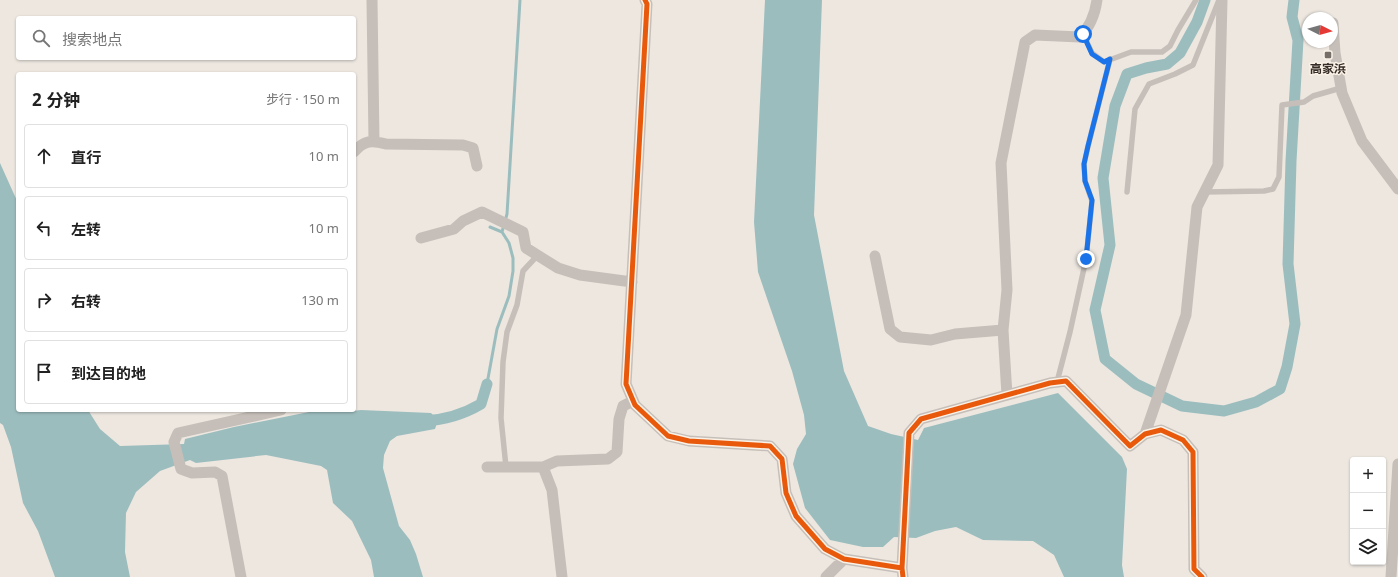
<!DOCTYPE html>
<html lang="zh">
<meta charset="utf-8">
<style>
body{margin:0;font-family:"Noto Sans","Noto Sans SC",sans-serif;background:#f6f6f6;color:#222}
.controls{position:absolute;right:12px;bottom:12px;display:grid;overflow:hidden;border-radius:4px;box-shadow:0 1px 3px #0004}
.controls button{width:36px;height:36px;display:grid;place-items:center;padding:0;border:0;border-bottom:1px solid #e0e0e0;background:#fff;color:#222;font:20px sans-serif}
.compass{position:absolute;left:1302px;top:12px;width:36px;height:36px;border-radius:50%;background:#fff;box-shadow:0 1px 3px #0004;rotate:96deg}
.stop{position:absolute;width:12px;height:12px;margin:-9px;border:3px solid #1a73e8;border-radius:50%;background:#fff}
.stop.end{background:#1a73e8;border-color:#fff;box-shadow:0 1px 4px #0008}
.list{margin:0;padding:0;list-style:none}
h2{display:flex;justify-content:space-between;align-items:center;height:52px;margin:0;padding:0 16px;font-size:17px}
h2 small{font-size:13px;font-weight:400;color:#767676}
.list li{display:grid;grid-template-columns:26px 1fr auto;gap:12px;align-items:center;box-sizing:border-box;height:64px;margin:0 8px 8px;padding:0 8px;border:1px solid #e0e0e0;border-radius:4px}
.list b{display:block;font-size:15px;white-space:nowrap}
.list em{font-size:13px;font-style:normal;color:#767676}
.icon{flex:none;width:22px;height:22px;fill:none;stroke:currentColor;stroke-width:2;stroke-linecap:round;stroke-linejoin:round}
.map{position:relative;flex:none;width:1398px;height:577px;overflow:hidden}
.search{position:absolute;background:#fff;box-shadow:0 1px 3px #0004;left:16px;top:16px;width:340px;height:44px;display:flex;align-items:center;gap:10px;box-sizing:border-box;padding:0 14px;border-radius:4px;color:#767676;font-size:15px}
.panel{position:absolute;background:#fff;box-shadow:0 1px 3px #0004;left:16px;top:72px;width:340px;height:340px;border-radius:4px}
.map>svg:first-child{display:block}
.water{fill:#9cbdbe}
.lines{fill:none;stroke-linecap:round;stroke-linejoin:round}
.stream{stroke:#9cbdbe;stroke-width:3}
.canal{stroke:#9cbdbe;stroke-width:11}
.lane{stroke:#c6bfb9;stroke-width:5.5}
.street{stroke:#c6bfb9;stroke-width:11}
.cycleway-casing{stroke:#faf2e7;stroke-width:8}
.cycleway{stroke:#e8590c;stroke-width:5}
.route{stroke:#1a73e8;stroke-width:5}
.poi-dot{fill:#766e68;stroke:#faf2e7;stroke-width:1.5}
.labels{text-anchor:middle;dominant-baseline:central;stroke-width:3;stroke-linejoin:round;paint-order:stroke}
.poi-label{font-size:12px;font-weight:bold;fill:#362d28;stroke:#faf2e7}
</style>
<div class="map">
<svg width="1398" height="577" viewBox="0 0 1398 577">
<rect width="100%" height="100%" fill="#ede7e0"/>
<path class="water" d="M765,0h57l-8,215 30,156 24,55 23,8 27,6 6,-12 134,-35 64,64 5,12 -5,96 2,12h-60l-10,-22 -21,-14 -50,-1 -27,-13 -21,4 -19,7 -22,-1 -11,10h-20l-33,-7 -25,-32 -12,-44 4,-15 9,-15 -2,-19 -12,-44 -34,-99 -4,-50z
M0,163l18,40v207h70l12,19 20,17 64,-2 1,-5 49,-12 85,-17h13l11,2 18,-2 70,3 7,7 -3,9 -38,7 -7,5 -6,14 -1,13 16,58 11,14 6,14 7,23h-49l-3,-17 -19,-39 -19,-18 -6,-33 -6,-4 -55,-11 -70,8 -6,-3 -30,11 -24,21 -10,21 -1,39 5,25h-75l-17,-46 -15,-28 -12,-56 -8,-22 -3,-2z"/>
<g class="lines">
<path class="stream" d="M502,232l5,-18 13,-214
M487,384l10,-55 12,-33 4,-25v-13l-4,-15 -7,-11 -12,-5"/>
<path class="canal" d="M1205,0l-8,22 -17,31 -13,11 -21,4 -19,6 -12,32 -12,72 7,67 -15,65 10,49 31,25 46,22 42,5 32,-9 24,-13 7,-22 8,-43 -7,-60 3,-103 7,-121 -6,-23 2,-17
M424,421c20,-1 40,-7 57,-17l6,-20"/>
<path class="lane" d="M1083,34l9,19 12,9 27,-10h31l8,-6 8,-16 18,-30
M1127,192l8,-83 14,-25 26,-10 18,-9 26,-65
M1205,192l59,-1 9,-2 6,-12 3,-72 22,-3 9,-6 28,-8
M1057,382l13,-50 16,-73 6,-58 -7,-20 -1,-17 4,-18 22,-87
M506,467l-5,-49 2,-56 4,-30 10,-27 6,-34 14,-15"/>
<path class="street" d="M372,0l2,141
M645,0l2,4 -21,380 9,21 33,31 21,5 81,5 12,13 4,34 10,23 29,33 19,10 58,9
M1333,23l2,30 7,40 20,48 36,48
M354,152c10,-12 18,-12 32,-8l77,1 10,3 4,18
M421,238l33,-9 9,-8 19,-9 41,20 3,16 32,20 22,7 52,7
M875,256l15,73 10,8 31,3 24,-6 48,-4
M1007,395l-4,-65 4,-40 -6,-127 24,-121 10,-7 45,2c10,-10 15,-23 17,-37
M1145,434l41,-119 11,-108 21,-42 4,-165
M487,467h56l14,-6 51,-2 9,-7 2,-33 4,-13 10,-5
M543,467l9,23 10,87
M241,577l-19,-101 -7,-4 -23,1 -11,-4 -7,-27 4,-9 103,-23
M826,577l18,-18
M903,577l-1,-9 7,-135 12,-14 129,-36 16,-2 64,65 15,-12 16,-4 22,10 10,12 1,117 8,8
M1391,577l7,-113"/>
<g class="cycleway-casing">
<path id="cycleway" d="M645,0l2,4 -21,380 9,21 33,31 21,5 81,5 12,13 4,34 10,23 29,33 19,10 58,9
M903,577l-1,-9 7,-135 12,-14 129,-36 16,-2 64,65 15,-12 16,-4 22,10 10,12 1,117 8,8"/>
</g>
<use href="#cycleway" class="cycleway"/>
</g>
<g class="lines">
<path class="route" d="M1083,34l9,20 12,8 6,-3 -22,87 -4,18 1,17 7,19 -6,59"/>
</g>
<rect class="poi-dot" x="1324" y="51" width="8" height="8" rx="2"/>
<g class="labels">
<g class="poi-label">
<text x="1328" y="68">高家浜</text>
</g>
</g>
</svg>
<div class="controls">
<button>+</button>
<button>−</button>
<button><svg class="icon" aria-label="layers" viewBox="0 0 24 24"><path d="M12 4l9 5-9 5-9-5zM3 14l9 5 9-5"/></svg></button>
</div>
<svg class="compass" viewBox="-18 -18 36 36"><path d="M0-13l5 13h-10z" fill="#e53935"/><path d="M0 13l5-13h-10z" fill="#767676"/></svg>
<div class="stop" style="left:1083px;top:34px"></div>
<div class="stop end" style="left:1086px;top:259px"></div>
<div class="search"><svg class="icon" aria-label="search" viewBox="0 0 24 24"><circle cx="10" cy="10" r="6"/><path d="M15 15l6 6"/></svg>搜索地点</div>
<section class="panel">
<h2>2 分钟<small>步行 · 150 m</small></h2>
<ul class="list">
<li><svg class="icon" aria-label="ahead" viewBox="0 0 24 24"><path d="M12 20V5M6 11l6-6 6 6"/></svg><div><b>直行</b></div><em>10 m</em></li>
<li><svg class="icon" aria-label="left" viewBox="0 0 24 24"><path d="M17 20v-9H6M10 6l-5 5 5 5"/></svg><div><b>左转</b></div><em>10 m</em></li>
<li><svg class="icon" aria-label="right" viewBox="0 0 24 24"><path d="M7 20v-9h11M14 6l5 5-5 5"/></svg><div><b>右转</b></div><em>130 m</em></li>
<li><svg class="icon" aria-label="arrive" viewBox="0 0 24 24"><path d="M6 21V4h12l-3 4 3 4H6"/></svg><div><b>到达目的地</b></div></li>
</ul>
</section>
</div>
